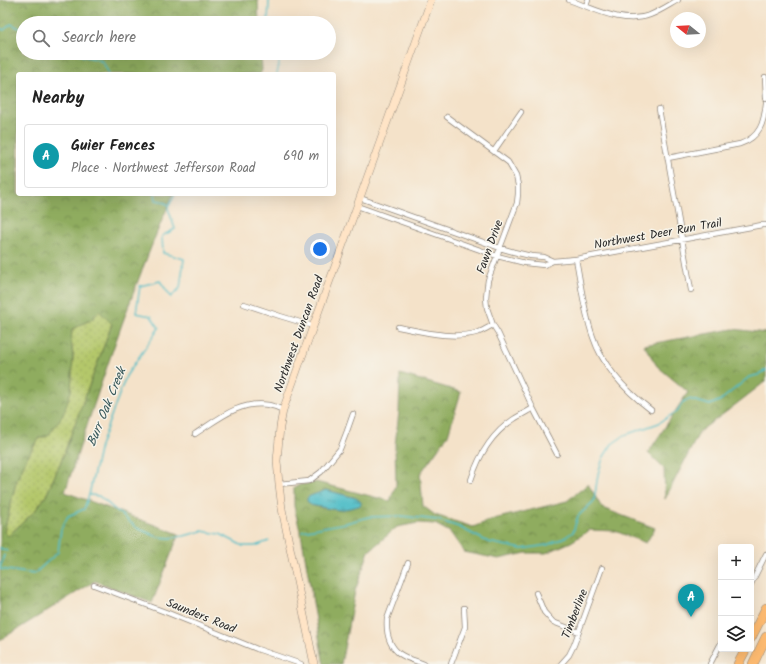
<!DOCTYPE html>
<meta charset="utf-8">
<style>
body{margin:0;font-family:Kalam,sans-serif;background:#f6f6f6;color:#222}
.controls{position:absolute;right:12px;bottom:12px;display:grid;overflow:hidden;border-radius:4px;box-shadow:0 4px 16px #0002}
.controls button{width:36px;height:36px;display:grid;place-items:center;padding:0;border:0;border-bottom:1px solid #e0e0e0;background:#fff;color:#222;font:20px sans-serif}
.compass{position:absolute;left:670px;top:12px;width:36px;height:36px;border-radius:50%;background:#fff;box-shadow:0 4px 16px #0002;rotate:288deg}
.you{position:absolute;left:320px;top:249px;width:14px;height:14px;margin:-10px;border:3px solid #fff;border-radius:50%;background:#1a73e8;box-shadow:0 0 0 6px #1a73e833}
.badge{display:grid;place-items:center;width:26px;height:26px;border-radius:50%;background:#ea580c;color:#fff;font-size:13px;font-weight:700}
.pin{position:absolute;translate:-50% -33px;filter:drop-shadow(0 1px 2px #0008)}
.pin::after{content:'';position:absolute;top:21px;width:14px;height:12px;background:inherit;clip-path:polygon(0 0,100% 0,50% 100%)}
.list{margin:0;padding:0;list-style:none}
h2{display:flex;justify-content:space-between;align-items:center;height:52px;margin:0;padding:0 16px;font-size:17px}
h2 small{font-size:13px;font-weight:400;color:#767676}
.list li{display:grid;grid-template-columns:26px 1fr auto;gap:12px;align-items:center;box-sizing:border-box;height:64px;margin:0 8px 8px;padding:0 8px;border:1px solid #e0e0e0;border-radius:4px}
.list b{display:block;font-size:15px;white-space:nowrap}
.list p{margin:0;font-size:13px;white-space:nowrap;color:#767676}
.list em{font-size:13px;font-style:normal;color:#767676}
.icon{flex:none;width:22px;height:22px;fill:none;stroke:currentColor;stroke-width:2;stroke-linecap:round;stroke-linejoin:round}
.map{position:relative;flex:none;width:766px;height:664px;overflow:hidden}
.search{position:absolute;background:#fff;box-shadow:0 4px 16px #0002;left:16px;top:16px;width:320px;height:44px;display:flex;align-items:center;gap:10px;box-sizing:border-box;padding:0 14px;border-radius:22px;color:#767676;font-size:15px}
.panel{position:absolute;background:#fff;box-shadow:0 4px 16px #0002;left:16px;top:72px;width:320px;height:124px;border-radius:4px}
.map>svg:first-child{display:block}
.green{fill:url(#green-dots);stroke:#70794b}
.forest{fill:url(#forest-crowns);stroke:#5d6c45;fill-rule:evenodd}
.water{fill:url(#water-ripples);stroke:#3d7479}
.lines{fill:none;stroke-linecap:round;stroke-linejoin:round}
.stream{stroke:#4fbdc7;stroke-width:1.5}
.street-casing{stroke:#90867a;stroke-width:6}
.secondary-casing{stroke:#90867a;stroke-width:8}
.highway-casing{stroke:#90867a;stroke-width:10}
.street{stroke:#fff;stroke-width:4.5}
.secondary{stroke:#ffe4c6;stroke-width:7}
.highway{stroke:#febb71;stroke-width:9}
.labels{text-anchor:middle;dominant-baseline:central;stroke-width:3;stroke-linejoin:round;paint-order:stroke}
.street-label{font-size:12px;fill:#2b2b2b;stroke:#f7f3e8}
.water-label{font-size:13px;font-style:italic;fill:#36575a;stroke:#f7f3e8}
</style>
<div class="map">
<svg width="766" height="664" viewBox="0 0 766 664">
<defs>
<pattern id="green-dots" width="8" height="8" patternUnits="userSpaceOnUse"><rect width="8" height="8" fill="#b4c76b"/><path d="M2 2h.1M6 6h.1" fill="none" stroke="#9bab5d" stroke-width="1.8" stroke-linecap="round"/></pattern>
<pattern id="forest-crowns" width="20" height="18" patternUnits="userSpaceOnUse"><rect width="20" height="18" fill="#8fac5f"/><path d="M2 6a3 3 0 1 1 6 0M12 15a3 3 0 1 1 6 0" fill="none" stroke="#758c4f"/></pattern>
<pattern id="water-ripples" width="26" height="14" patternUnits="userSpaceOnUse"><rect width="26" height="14" fill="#4fbdc7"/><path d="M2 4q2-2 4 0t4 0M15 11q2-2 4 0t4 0" fill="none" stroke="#429aa2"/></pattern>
</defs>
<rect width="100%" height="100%" fill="#f7f3e8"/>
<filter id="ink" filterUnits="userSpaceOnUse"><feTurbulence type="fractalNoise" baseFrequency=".025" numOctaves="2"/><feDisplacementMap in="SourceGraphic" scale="8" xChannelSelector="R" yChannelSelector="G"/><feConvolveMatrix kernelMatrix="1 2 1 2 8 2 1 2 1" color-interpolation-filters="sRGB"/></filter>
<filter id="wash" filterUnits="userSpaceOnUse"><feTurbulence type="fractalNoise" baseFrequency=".012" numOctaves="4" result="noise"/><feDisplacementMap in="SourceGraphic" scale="16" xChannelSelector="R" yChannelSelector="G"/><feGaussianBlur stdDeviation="0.9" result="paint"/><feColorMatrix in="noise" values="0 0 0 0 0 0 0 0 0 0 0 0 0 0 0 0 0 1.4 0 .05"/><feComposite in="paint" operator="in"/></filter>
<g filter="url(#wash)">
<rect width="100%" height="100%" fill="#f4e2c9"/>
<path class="green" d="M99,310l13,14 -50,135 -16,37 -12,16 -26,24 -4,-4 12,-50 11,-25 44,-66 2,-35 -2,-15 1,-12 20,-10z"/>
<path class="forest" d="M0,0h258l1,23h-236v30h238l1,17 -2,4h-242v120h155c-42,97 -75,198 -108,298l114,42 -27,69 -57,-22 -95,59zM99,311l13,13 -50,135 -16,37 -12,16 -26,24 -4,-4 12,-50 11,-25 12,-19 9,-2 15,-21 8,-24 2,-35 -2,-15 1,-12 20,-10z
M733,329l33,4v48l-40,31 -26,19 -35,68 -1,-30 -16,-16 40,-61 -31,-26 -13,-21z
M400,374l61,18 -13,43 -28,39 3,32 12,9 38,12 21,-8 73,-18 21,-17 14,24 53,20 -9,15 -31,-12 -25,-1 -19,12 -25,11h-20l-27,6 -35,-7 -14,-20 -15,-8 -17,-1 -21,4 -28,24 -14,40 -14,73h-17l-1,-4 -21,-121 -8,-33v-18c5,-5 15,-3 22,-6l74,19 6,-16 -1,-40 4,-33zM326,490l30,8 -16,12 -9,-1 -21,-4z"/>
<path class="water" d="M326,490l30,8 5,4v3l-6,2 -15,3 -9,-1 -21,-4 -3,-4v-3l3,-2z"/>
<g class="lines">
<path class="stream" d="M268,23l1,-23
M0,28l4,2 7,-6 12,6
M78,53l5,3 13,3 7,3 6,12
M277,74l4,-21
M155,194l1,6 5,1 8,4
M90,495l9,1 38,32 21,9 12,1 14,-2 18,-5 18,3 23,12h12l14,-5
M302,531l44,-8 22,-6 33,-1 37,4 21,7 29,15 34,7 25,-4 17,-7 9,-6 5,-16 16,-15 4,-27 5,-16 9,-14 13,-9 34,-12 18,-12 6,-9 6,-3 21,6 11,-5 28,-23 9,-2 8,-5
M0,548l7,3
M0,568l4,-13
M0,569l34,5 24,-22 3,-23 7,-13 16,-7 5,-14 11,-49 26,-70 33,-48 -8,-12 -15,-3 4,-27 20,-5 11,16 9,-9 4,-29 -21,-6 -1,-17 13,-7 -7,-21 7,-14"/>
</g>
</g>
<g filter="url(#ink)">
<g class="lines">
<g class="street-casing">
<path id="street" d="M569,0c26,9 54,25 81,15 10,-4 19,-10 28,-15
M586,6l2,-6
M765,77l1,21
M659,109l32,181
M447,117l61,45 8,14 2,9v9l-1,9 -29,77 -1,7 -1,11 1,10 6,17 5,8 35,75 24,46
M494,151l27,-39
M668,158l72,-14c20,-7 24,-21 26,-41
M360,198l140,50 14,4 17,4 13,1 9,4
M357,206l140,50 28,7 19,2 9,-4 23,-2 186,-34h4
M576,259c5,26 8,53 17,78 10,30 33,54 58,73
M244,304l36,12 33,10
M398,327c26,5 56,13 81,5 5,-2 10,-5 14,-7
M195,434c23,-15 45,-34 74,-29 5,1 10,3 14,5
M471,480c8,-25 20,-46 43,-61 6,-4 13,-7 19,-11
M279,484l30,-3 12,-9 19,-23 7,-18 6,-17
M408,563l-21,56c-1,13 2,27 13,35 7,5 17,7 24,10
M751,584l15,-30
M94,585l74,28 89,36 44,15
M536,593l8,19 9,10 26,10
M451,664l14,-37 -1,-19
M561,664l8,-9 5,-10 28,-77
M710,664l11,-21"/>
</g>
<g class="secondary-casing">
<path id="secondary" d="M314,664l-32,-155 -3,-25 -2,-23 3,-34 3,-17 16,-45 58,-159 74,-206"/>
</g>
<g class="highway-casing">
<path id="highway" d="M751,638l15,-30
M738,664l8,-15
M753,664l13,-27"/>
</g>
<use href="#street" class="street"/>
<use href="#secondary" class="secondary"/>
<use href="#highway" class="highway"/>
</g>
</g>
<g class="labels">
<g class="street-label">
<text transform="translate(658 234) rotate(-10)">Northwest Deer Run Trail</text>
<text transform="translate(490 247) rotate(-70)">Fawn Drive</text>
<text transform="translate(299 334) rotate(-70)">Northwest Duncan Road</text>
<text transform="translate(575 614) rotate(-69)">Timberline</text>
<text transform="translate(201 616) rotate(22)">Saunders Road</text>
</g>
<g class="water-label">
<text transform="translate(107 407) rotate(-68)">Burr Oak Creek</text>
</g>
</g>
</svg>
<div class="controls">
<button>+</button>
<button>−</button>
<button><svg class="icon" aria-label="layers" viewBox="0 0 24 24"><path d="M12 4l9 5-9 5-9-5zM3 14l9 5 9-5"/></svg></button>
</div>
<svg class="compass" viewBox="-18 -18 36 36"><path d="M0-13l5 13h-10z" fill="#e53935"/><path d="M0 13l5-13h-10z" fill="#767676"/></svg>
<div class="you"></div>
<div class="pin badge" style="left:691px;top:617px;background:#0f9aa8">A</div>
<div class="search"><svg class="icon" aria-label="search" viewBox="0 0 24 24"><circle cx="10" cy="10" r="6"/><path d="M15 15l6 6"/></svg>Search here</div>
<section class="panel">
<h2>Nearby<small></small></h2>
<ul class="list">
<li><span class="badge" style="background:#0f9aa8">A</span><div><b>Guier Fences</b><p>Place · Northwest Jefferson Road</p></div><em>690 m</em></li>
</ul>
</section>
</div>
